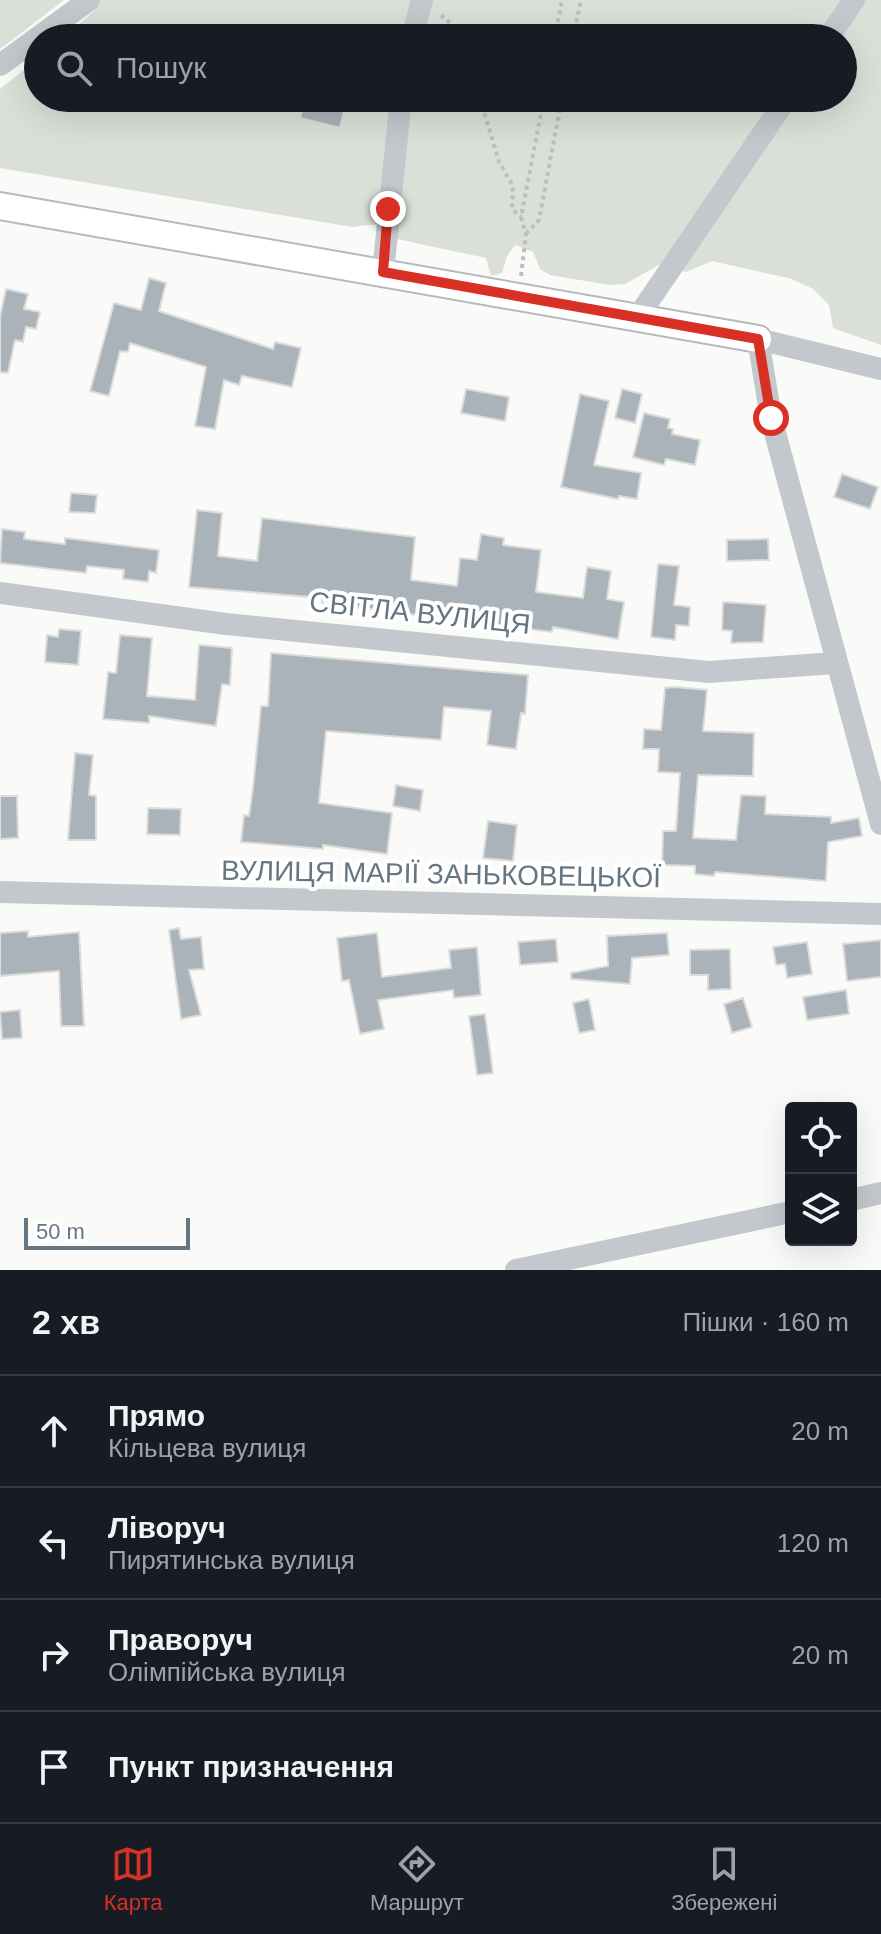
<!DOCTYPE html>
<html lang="uk">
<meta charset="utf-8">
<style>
body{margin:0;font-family:Arial,sans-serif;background:#20242c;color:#f1f3f6}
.controls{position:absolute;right:24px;bottom:24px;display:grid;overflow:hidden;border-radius:8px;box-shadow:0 8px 32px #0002}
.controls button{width:72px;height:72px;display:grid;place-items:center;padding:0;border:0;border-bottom:2px solid #363941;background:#171b24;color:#f1f3f6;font:40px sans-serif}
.scale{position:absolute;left:24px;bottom:20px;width:166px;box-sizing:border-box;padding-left:8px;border:4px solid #657683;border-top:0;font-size:22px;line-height:28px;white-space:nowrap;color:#657683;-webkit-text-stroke:6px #fff;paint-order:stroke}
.stop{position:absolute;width:24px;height:24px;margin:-18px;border:6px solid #d93025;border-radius:50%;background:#fff}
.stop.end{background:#d93025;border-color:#fff;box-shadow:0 2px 8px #0008}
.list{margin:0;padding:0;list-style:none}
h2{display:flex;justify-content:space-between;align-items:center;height:104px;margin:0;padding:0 32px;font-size:34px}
h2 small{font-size:26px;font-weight:400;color:#9ea1a6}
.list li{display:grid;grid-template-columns:52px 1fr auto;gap:24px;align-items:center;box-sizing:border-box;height:112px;padding:0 32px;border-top:2px solid #363941}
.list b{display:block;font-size:30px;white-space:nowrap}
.list p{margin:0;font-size:26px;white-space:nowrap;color:#9ea1a6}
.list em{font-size:26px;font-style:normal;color:#9ea1a6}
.icon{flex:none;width:44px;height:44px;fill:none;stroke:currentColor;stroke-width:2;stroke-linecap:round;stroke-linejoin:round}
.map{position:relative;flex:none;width:881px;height:1270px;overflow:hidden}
.search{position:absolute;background:#171b24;box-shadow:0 8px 32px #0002;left:24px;right:24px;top:24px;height:88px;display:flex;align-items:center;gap:20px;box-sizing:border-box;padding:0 28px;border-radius:44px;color:#9ea1a6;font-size:30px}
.sheet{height:552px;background:#171b24}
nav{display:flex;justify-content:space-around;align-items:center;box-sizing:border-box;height:112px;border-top:2px solid #363941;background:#171b24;font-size:22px;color:#9ea1a6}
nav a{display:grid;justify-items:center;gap:4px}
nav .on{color:#d93025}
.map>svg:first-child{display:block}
.green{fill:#dadfd7}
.building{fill:#aab3b9;stroke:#dcdcda;stroke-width:2}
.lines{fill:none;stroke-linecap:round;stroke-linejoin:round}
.major-casing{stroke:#b5babe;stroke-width:30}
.path{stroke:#bbbfc2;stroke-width:4;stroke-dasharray:4 4;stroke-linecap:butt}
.minor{stroke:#c3c8cc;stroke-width:22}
.major{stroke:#fff;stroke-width:26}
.route{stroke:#d93025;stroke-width:10}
.labels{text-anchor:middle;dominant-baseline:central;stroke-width:8;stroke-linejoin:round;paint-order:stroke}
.street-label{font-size:28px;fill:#657683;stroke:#fff}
</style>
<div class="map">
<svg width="881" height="1270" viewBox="0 0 881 1270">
<rect width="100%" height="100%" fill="#fafaf8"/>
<path class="green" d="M0,0h64l-64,49z
M100,0h315l-7,38h-344l32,-29z
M424,0h457v345l-48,-17 -4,-23 -16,-16 -21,-10 -80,-18 -26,11 -27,-7 -34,19 -15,1 -60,-10 -10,-6 -7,-17 -18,-7 -8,11 -5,17 -11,3 -5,-18 -89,-19 6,-141h440v-60h-429z
M38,59v39h355l-9,107 -7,19 -25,3 -352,-59v-79z"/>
<path class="building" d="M305,98h42l-7,30 -40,-10z
M149,278l17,5 -7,28 114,38 2,-7 26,6 -9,39 -50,-11 -3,9 -15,-5 -9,49 -20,-3 11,-59 -76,-24 -2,9 -8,-1 -11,45 -19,-5 24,-88 27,7z
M6,289l22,5 -4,15 16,3 -4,17 -10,-2 -3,15 -8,-2 -7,33 -8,-1v-55z
M466,389l43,8 -4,24 -44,-8z
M622,389l20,5 -7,29 -20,-5z
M580,394l29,7 -15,64 47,8 -4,26 -18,-3 -1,3 -57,-12z
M644,413l26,6 -2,9 5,1 -1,5 28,6 -5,25 -29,-6 -2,6 -31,-8z
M842,474l36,13 -8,22 -36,-12z
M71,493l26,2 -2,18 -26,-1z
M197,510l25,3 -4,43 39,5 5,-43 153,19 -4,43 46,6 3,-28 17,2 4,-26 23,4 -1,7 38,5 -5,42 47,6 4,-31 24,4 -4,28 17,3 -6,37 -65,-12 -1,5 -230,-29v-5l-133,-11z
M2,529l23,3 -1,7 41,5v-6l94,12 -3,23 -7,-2 -1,11 -25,-3 1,-9 -37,-4 -1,7 -86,-10z
M768,539l1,21 -42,1v-21z
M658,564l21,2 -5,39 16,2 -1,19 -13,-1 -1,15 -24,-3z
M723,602l43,3 -3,37 -32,1 1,-12 -10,-1z
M59,629l22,2 -3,34 -33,-3 2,-27 11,2z
M120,635l32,3 -5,58 48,4 4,-55 33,3 -2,37 -8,-1 -6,42 -67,-10v7l-46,-4 5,-47 8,1z
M271,653l257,22 -3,39 -4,-1 -5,36 -29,-4 4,-34 -12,-1 -35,-3 -3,33 -115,-9 -7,72 73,10 -5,41 -64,-9v4l-82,-7 3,-27 5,1 4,-28 8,-82h7z
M675,687l32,3 -4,41 51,2 -1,43 -55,-1 -5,63 43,2 5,-45 25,1 -1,18 66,3v6l28,-5 3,18 -34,6 -2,39 -111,-9 -1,4 -19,-2v-8l-33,-1 1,-34h13l4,-58 -22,-1 1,-23h-16l1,-20 17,1 4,-42z
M75,753l18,2 -4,40 7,1v44h-28z
M396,785l27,5 -3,21 -27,-5z
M0,796h17l1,42 -18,1z
M148,808l33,1 -1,26 -33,-1z
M488,821l29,4 -4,36 -30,-3z
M179,928l2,11 20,-2 3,32 -15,1 12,45 -20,4 -12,-89z
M28,931v6l51,-5 5,94h-23l-2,-55 -59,5v-43z
M377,933l5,44 69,-9 -2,-18 28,-3 4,48 -27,3 -1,-8 -75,10 6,29 -24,5 -11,-54 -7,1 -5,-43z
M667,933l2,22 -37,3 -2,26 -59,-5v-6l37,-7 -1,-30z
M556,939l2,23 -38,3 -2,-23z
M881,940v37l-34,4 -4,-37z
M807,942l5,32 -25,4 -2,-14 -9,1 -3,-18z
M730,949l1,40 -23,1v-15h-18v-25z
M846,990l3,24 -42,6 -4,-23z
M743,998l9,29 -20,6 -8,-29z
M589,999l6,31 -16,3 -6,-30z
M20,1010l2,28 -20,1 -2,-27z
M485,1014l8,59 -16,2 -8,-59z"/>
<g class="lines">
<g class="major-casing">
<path id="major" d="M0,206l758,133"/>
</g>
<path class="path" d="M441,15l10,9 7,14
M555,38l7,-38
M573,38l8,-38
M480,98l19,64 14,24 -1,23 9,8
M526,234l13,-14 23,-122
M521,276l5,-42 -5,-17 23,-119"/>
<path class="minor" d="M412,38l10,-38
M828,38l26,-38
M0,65l89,-65
M383,272l18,-174
M637,318l150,-220
M881,369l-123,-30 13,79 110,406
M0,593l226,31 483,48 126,-9
M0,892l881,22
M851,1200l30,-7
M516,1270l275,-58"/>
<use href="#major" class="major"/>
</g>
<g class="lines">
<path class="route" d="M388,209l-5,63 375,67 13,79"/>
</g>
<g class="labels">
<g class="street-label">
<text transform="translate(420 613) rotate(6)">СВІТЛА ВУЛИЦЯ</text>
<text transform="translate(441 874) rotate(1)">ВУЛИЦЯ МАРІЇ ЗАНЬКОВЕЦЬКОЇ</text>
</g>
</g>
</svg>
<div class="controls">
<button><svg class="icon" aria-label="locate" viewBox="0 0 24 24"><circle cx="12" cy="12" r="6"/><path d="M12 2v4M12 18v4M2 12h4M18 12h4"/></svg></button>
<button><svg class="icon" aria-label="layers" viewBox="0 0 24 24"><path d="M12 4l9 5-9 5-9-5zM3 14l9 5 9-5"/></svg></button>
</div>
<div class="scale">50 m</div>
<div class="stop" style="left:771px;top:418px"></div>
<div class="stop end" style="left:388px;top:209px"></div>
<div class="search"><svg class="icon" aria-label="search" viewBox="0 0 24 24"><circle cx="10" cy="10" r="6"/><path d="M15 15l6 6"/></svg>Пошук</div>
</div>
<section class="sheet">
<h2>2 хв<small>Пішки · 160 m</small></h2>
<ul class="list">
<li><svg class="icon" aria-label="ahead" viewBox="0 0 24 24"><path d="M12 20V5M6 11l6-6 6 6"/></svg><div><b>Прямо</b><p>Кільцева вулиця</p></div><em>20 m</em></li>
<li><svg class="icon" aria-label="left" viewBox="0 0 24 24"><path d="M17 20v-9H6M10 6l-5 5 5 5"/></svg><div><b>Ліворуч</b><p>Пирятинська вулиця</p></div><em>120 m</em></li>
<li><svg class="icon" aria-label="right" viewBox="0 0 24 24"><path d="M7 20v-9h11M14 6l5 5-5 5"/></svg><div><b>Праворуч</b><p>Олімпійська вулиця</p></div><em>20 m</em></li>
<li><svg class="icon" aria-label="arrive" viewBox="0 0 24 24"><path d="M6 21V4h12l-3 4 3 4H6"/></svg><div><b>Пункт призначення</b></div></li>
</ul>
</section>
<nav>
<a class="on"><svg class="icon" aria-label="map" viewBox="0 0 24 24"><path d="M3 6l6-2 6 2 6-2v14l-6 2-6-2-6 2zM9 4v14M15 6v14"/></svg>Карта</a>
<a><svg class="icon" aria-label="directions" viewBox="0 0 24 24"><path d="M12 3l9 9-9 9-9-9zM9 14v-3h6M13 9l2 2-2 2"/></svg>Маршрут</a>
<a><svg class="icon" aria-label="saved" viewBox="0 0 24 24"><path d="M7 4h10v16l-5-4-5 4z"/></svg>Збережені</a>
</nav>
